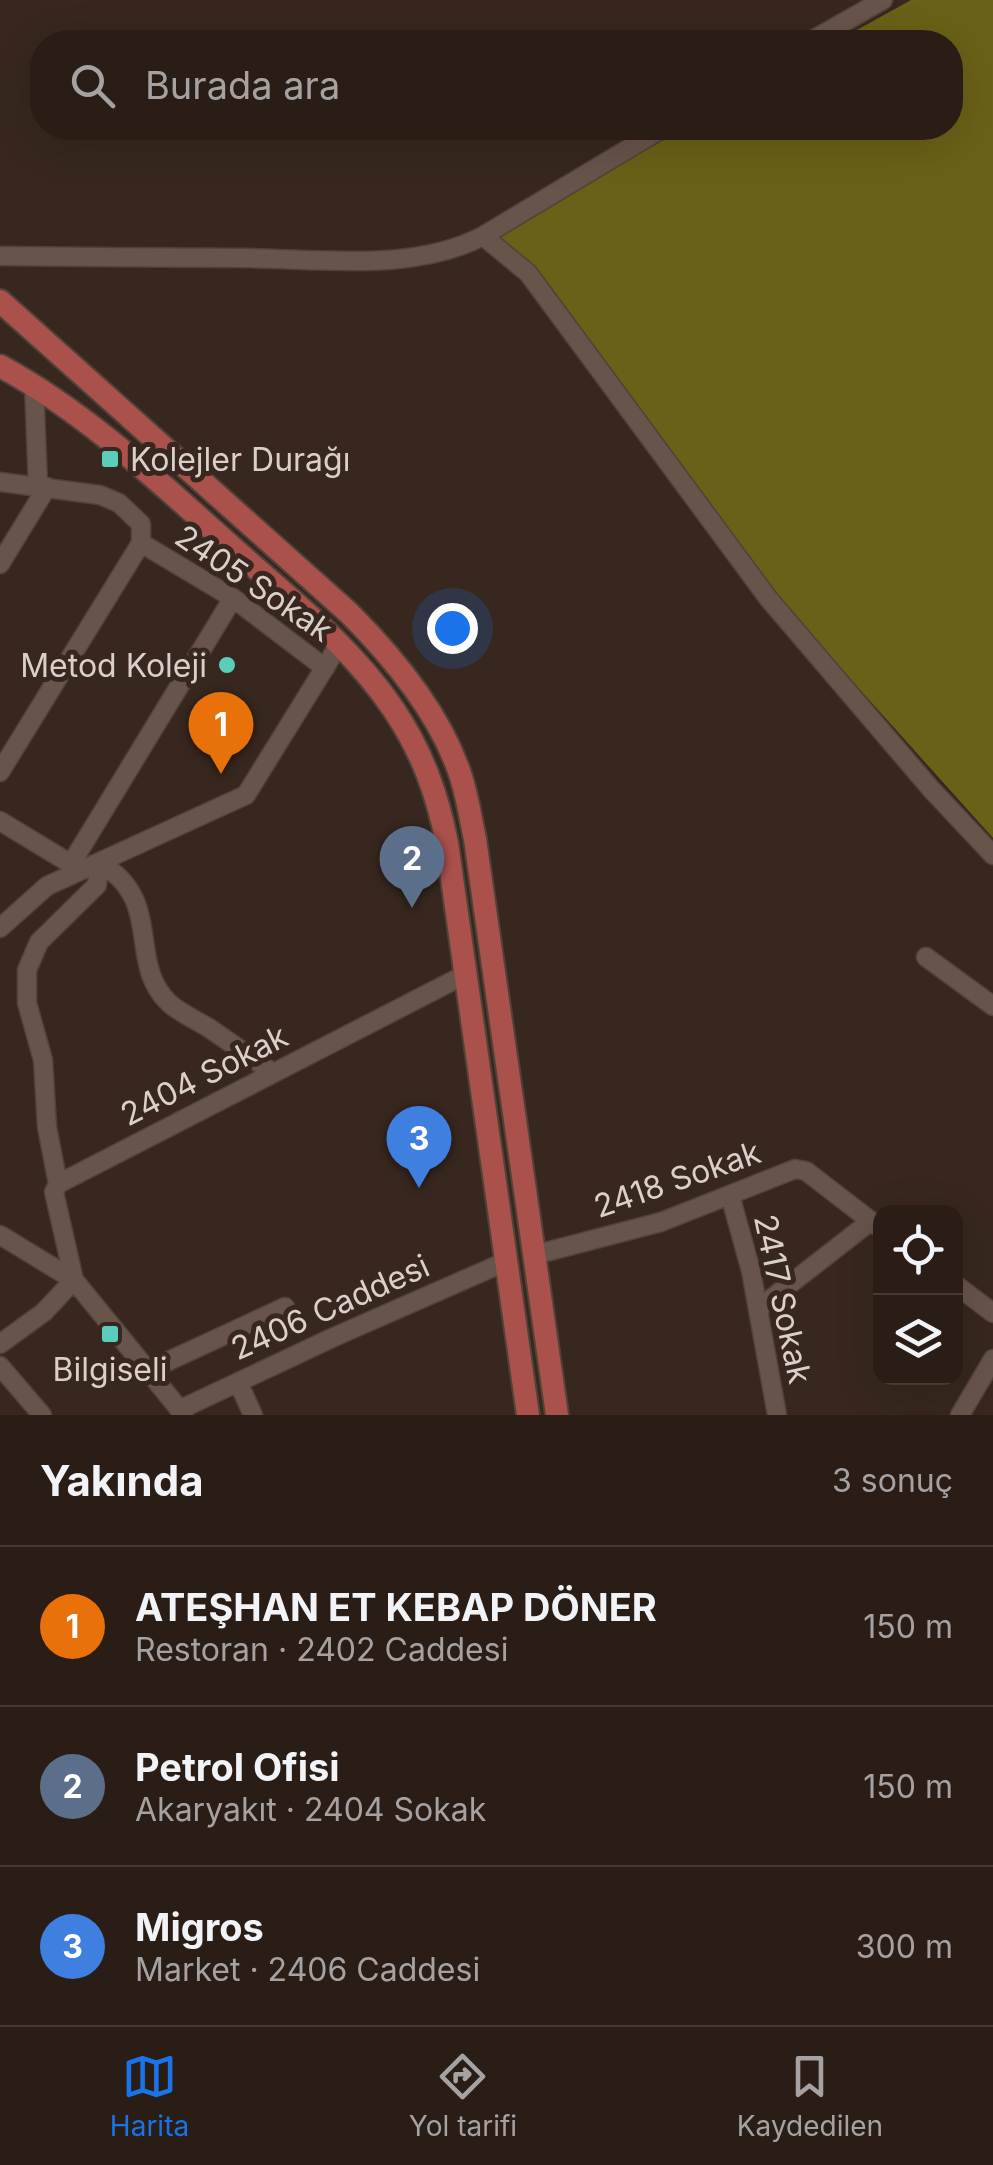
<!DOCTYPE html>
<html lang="tr">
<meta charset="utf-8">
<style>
body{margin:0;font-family:Inter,sans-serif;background:#31261f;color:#f1f3f6}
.controls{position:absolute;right:30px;bottom:30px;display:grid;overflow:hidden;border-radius:20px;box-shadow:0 10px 40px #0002}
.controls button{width:90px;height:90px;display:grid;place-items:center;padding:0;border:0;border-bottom:2px solid #453b35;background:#291d16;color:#f1f3f6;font:50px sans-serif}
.you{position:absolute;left:452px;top:628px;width:35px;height:35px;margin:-25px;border:8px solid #fff;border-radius:50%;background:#1a73e8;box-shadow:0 0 0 15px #1a73e833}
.badge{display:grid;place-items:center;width:65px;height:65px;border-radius:50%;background:#1a73e8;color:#fff;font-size:32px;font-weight:700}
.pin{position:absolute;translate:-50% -82px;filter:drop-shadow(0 2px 5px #0008)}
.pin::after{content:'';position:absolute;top:52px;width:35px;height:30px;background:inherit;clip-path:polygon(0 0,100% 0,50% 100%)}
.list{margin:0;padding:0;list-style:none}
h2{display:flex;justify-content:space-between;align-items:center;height:130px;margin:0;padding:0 40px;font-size:42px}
h2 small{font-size:32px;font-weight:400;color:#a5a2a1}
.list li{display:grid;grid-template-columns:65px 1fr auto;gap:30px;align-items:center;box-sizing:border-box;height:160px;padding:0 40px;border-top:2px solid #453b35}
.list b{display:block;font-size:38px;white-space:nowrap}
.list p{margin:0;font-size:32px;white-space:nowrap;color:#a5a2a1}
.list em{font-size:32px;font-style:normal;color:#a5a2a1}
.icon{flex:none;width:55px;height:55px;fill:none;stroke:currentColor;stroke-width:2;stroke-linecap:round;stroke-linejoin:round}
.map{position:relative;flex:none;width:993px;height:1415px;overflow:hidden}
.search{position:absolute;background:#291d16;box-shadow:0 10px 40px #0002;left:30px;right:30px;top:30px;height:110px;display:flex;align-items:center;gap:25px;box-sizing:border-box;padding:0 35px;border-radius:40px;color:#a5a2a1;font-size:38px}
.sheet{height:610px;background:#291d16}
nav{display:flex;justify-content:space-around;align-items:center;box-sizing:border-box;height:140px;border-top:2px solid #453b35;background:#291d16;font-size:28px;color:#a5a2a1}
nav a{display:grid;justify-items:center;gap:5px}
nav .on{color:#1a73e8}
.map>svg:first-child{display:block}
.forest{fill:#696117}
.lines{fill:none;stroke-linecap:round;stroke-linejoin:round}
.minor-casing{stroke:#4f423a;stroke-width:21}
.major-casing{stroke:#4f423a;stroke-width:26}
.minor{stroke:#67544a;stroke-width:18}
.major{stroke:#ab514c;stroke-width:22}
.poi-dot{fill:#5bcebb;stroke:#37271e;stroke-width:4}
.labels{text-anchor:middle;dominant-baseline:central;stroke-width:10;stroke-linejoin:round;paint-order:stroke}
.poi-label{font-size:32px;fill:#dad0ca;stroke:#37271e;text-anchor:start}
.street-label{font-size:32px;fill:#dad0ca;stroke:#37271e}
</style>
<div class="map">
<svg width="993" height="1415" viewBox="0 0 993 1415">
<rect width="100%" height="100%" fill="#37271e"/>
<path class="forest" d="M911,0h82v838l-219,-244 -285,-356 196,-110h265v-86h-115z"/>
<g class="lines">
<g class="minor-casing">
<path id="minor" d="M809,42l74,-42
M483,236l180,-108
M0,256c82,1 165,2 247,2 76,1 167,14 236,-22l45,37 240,325 163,191 62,66
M34,384l4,102
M0,482l100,13 19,8 22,21v19l92,55 92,70
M0,564l47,-77
M0,772l141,-229
M0,821l81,49
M71,864l162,-266
M0,928l47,-42 199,-91 94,-152
M926,957l67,49
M58,1184l-11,-57 -4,-67 -16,-57v-33l12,-28 58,-57 2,-22c66,36 27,99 70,140 11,10 27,17 40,25 22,15 43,30 64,45
M730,1195l21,76 26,144
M0,1235l74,45 110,135
M534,1255l127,-33 134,-53 11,2 74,57
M956,1285l37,28
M758,1309l113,-88
M0,1344l44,-32 30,-32 -20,-88 4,-8 408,-210
M0,1366l42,49
M147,1371l138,-64
M238,1382l15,33
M179,1410l155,-73 173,-76
M960,1415l33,-56"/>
</g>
<g class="major-casing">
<path id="major" d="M0,301l349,312c44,44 89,98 110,158 8,22 11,45 16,68l82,576
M0,366c87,47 160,117 233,182 57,51 118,98 161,162 28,42 43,83 53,133l81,572"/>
</g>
<use href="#minor" class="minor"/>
<use href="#major" class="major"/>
</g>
<g class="poi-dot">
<rect x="100" y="449" width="20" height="20" rx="5"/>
<circle cx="227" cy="665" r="10"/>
<rect x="100" y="1324" width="20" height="20" rx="5"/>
</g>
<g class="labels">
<g class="poi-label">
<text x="130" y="459">Kolejler Durağı</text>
<text x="207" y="665" text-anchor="end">Metod Koleji</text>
<text x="110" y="1369" text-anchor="middle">Bilgiseli</text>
</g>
<g class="street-label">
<text transform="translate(254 583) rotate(34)">2405 Sokak</text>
<text transform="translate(204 1075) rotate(-27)">2404 Sokak</text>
<text transform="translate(677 1179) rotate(-19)">2418 Sokak</text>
<text transform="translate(783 1299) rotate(78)">2417 Sokak</text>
<text transform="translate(330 1307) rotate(-24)">2406 Caddesi</text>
</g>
</g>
</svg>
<div class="controls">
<button><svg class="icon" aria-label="locate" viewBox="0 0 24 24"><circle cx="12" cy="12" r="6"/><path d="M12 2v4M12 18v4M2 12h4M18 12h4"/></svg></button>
<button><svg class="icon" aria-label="layers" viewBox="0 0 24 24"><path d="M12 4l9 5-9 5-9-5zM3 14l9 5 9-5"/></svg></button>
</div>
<div class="you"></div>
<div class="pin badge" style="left:221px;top:774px;background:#e8710a">1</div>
<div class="pin badge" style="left:412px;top:908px;background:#5c6f8a">2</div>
<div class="pin badge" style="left:419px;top:1188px;background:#3f7fe0">3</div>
<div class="search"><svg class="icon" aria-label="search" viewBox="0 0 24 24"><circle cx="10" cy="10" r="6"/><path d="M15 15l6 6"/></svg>Burada ara</div>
</div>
<section class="sheet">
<h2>Yakında<small>3 sonuç</small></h2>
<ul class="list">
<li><span class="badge" style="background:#e8710a">1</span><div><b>ATEŞHAN ET KEBAP DÖNER</b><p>Restoran · 2402 Caddesi</p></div><em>150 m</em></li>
<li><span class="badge" style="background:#5c6f8a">2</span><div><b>Petrol Ofisi</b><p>Akaryakıt · 2404 Sokak</p></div><em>150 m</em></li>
<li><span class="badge" style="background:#3f7fe0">3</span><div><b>Migros</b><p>Market · 2406 Caddesi</p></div><em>300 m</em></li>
</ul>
</section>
<nav>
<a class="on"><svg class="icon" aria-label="map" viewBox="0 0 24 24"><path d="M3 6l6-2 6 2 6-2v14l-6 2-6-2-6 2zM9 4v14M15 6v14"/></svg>Harita</a>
<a><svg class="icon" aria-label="directions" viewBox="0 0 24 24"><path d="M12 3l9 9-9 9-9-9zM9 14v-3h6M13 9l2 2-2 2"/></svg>Yol tarifi</a>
<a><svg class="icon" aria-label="saved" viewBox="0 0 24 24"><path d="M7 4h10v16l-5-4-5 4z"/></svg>Kaydedilen</a>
</nav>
